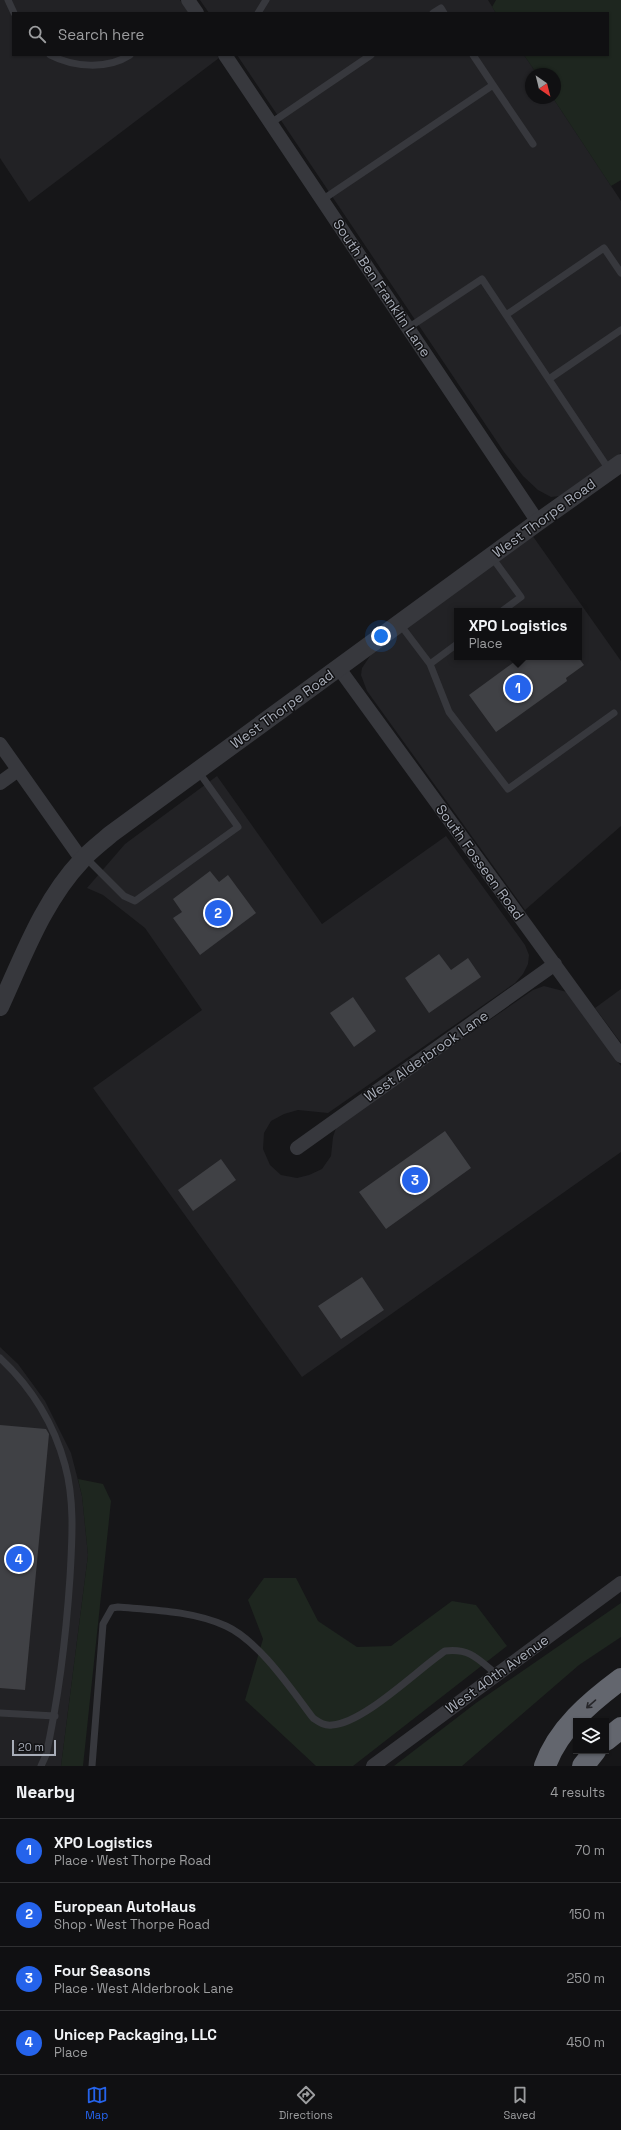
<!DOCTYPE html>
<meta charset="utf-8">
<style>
body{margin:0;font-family:"Space Grotesk",sans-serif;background:#1e1e20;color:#f1f3f6}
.controls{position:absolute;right:12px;bottom:12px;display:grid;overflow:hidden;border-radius:0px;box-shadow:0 1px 3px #0004}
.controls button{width:36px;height:36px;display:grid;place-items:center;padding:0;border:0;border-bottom:1px solid #303032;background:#101012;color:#f1f3f6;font:20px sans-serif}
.compass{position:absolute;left:525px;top:68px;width:36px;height:36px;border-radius:50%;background:#101012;box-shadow:0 1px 3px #0004;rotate:145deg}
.scale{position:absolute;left:12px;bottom:10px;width:44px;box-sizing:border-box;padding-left:4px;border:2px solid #a8adb8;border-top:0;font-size:11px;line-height:14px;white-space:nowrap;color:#a8adb8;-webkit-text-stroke:3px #111113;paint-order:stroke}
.you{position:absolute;left:381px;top:636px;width:14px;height:14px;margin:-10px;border:3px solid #fff;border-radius:50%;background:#1a73e8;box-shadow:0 0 0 6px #1a73e833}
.badge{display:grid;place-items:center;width:26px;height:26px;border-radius:50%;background:#2563eb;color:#fff;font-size:13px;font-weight:700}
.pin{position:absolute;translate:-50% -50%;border:2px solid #fff;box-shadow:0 1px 4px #0006}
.popup{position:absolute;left:454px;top:608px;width:128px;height:52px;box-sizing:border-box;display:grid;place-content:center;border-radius:0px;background:#101012;filter:drop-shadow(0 1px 3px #0005);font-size:13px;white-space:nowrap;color:#9c9d9f}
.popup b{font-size:15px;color:#f1f3f6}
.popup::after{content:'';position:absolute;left:50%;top:100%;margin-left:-8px;border:8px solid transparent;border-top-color:#101012}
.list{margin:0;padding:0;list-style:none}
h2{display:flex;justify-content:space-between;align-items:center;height:52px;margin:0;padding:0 16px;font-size:17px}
h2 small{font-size:13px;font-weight:400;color:#9c9d9f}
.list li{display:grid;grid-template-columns:26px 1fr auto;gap:12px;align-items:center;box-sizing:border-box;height:64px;padding:0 16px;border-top:1px solid #303032}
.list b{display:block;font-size:15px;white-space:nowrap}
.list p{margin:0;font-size:13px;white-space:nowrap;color:#9c9d9f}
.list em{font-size:13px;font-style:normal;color:#9c9d9f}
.icon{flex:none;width:22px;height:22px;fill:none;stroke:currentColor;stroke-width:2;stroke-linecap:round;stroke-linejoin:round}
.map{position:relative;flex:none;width:621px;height:1766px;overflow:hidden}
.search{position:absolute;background:#101012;box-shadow:0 1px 3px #0004;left:12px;right:12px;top:12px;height:44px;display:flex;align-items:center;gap:10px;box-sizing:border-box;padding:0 14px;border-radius:0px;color:#9c9d9f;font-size:15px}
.sheet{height:308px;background:#101012}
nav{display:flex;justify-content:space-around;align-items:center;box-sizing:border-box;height:56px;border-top:1px solid #303032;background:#101012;font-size:11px;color:#9c9d9f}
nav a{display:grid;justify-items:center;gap:2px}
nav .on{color:#2563eb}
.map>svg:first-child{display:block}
.built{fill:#222225;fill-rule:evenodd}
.green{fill:#1e261f}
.building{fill:#404145}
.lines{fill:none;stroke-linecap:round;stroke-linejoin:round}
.service{stroke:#37383d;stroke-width:7}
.minor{stroke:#37383d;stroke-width:14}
.tertiary{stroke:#37383d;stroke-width:18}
.motorway{stroke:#63666e;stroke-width:22}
.oneway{stroke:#26262a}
.labels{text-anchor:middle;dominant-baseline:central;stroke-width:3;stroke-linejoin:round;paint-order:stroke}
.street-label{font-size:14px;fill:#a8adb8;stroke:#111113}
</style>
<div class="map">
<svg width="621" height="1766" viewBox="0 0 621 1766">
<rect width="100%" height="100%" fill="#161618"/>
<path class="built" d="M0,0h180l9,13h-176v42h204l2,3 -190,144 -29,-44z
M200,0h288l8,13h-287z
M237,55h287l13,19h-6v24h22l68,103v252l-61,43 -9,1 -13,-7 -15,-14 -19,-24z
M532,535l89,126v165l-96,84 -158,-219 -6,-16 1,-7 10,-15zM457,611h122v46h-122z
M217,776l105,148 124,-88 79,109 4,10 -1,9 -5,10 -8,9 -187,130 -30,-3 -14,4 -13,7 -7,12 -1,16 7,16 11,10 16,3 12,-3 13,-6 9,-13 2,-19 3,-9 12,-10 185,-128 11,-4 23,6 54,74v86l-319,225 -209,-289 109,-78 -57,-82 -42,-33 -16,-7 38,-44z
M621,989v54l-26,-35z
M0,1347l18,17 27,37 26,52 11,43 6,59 -27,211h-61z"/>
<path class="green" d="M496,0h125v180l-10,6 -58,-88h2v-24h-18l-13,-19h84v-42h-112l-4,-6z
M78,1479l25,5 8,17 -28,265h-22l27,-211 -6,-59z
M264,1578h32l22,43 39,26 34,-1 61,-45 24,4 31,41 -154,120h-37l-71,-66 18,-61 -15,-39z
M621,1603v34l-42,28 -117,101h-68l82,-63z"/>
<path class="building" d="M521,657h57l6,8 -18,13 1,3 -71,51 -27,-37z
M210,871l9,11 9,-7 28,38 -56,42 -27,-37 9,-6 -9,-13z
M439,954l12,16 17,-12 13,19 -52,36 -24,-35z
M353,997l23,34 -22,16 -24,-34z
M445,1131l26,37 -85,61 -27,-37z
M221,1159l15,21 -43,31 -15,-21z
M362,1277l22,33 -43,29 -23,-33z
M0,1425l46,4 3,5 -24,256 -25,-2z"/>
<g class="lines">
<path class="service" d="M8,0l6,13
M258,13l8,-13
M433,13l8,-5 3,5
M50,55c23,12 57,15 80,0
M493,85l40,59
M271,123l100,-68
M322,200l171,-115 -20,-30
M506,315l98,-67 17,25
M408,328l74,-49 128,192
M549,379l72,-49
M491,556l30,41 -19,14
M399,623l31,41 27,-20
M430,664l19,48 59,77 106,-76
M85,857l39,39 11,5 103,-74 -40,-56
M0,1358c31,29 54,66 65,107 10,36 7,76 5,112 -4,60 -11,119 -24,178l-5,11
M0,1713l55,3
M92,1766l11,-142 9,-16 6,-1c35,3 75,4 108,19 33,15 65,63 87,92 6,4 11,8 19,7 32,-2 85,-55 113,-74 25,-3 33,8 51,23"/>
<path class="minor" d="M188,0l9,13
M225,55l313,467
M338,667l283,389
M0,744l82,116
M0,783l18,-13
M297,1148l258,-184
M373,1766l248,-183"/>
<path class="tertiary" d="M0,1007c23,-50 43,-106 82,-147 8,-9 20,-18 29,-26l427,-312 83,-59"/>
<path class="motorway" d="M606,1740l15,-12
M545,1766c13,-37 45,-64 76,-87
M583,1766l12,-15"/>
</g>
<defs><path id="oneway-shaft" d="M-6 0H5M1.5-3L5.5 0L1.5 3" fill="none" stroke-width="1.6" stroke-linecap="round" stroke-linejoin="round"/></defs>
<use class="oneway" href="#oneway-shaft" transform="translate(591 1704) rotate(139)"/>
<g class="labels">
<g class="street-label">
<text transform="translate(382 288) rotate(56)">South Ben Franklin Lane</text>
<text transform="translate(544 518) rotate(-36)">West Thorpe Road</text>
<text transform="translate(282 709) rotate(-36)">West Thorpe Road</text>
<text transform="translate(480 862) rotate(54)">South Fosseen Road</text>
<text transform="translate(426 1056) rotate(-35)">West Alderbrook Lane</text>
<text transform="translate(497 1674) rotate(-36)">West 40th Avenue</text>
</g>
</g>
</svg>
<div class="controls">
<button><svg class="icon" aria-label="layers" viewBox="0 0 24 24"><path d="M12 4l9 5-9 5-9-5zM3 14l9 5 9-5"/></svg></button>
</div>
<svg class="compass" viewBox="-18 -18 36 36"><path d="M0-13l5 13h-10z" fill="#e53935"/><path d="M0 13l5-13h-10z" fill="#9c9d9f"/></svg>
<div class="scale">20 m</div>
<div class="you"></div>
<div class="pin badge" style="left:518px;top:688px">1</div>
<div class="popup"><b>XPO Logistics</b>Place</div>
<div class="pin badge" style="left:218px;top:913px">2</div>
<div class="pin badge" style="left:415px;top:1180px">3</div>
<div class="pin badge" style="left:19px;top:1559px">4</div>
<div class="search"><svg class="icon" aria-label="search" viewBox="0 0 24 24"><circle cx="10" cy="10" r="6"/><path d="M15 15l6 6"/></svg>Search here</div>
</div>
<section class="sheet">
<h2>Nearby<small>4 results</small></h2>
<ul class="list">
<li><span class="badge">1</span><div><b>XPO Logistics</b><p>Place · West Thorpe Road</p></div><em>70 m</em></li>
<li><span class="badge">2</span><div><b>European AutoHaus</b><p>Shop · West Thorpe Road</p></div><em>150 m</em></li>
<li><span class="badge">3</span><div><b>Four Seasons</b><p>Place · West Alderbrook Lane</p></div><em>250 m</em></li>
<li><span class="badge">4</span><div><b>Unicep Packaging, LLC</b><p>Place</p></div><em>450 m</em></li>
</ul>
</section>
<nav>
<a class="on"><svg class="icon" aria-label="map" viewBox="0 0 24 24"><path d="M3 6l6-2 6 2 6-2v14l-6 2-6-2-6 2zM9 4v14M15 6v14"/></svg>Map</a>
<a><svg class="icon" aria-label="directions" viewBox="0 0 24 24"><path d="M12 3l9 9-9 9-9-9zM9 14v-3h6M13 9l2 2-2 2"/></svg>Directions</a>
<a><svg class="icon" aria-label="saved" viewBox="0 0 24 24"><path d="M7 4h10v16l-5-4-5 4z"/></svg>Saved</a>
</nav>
